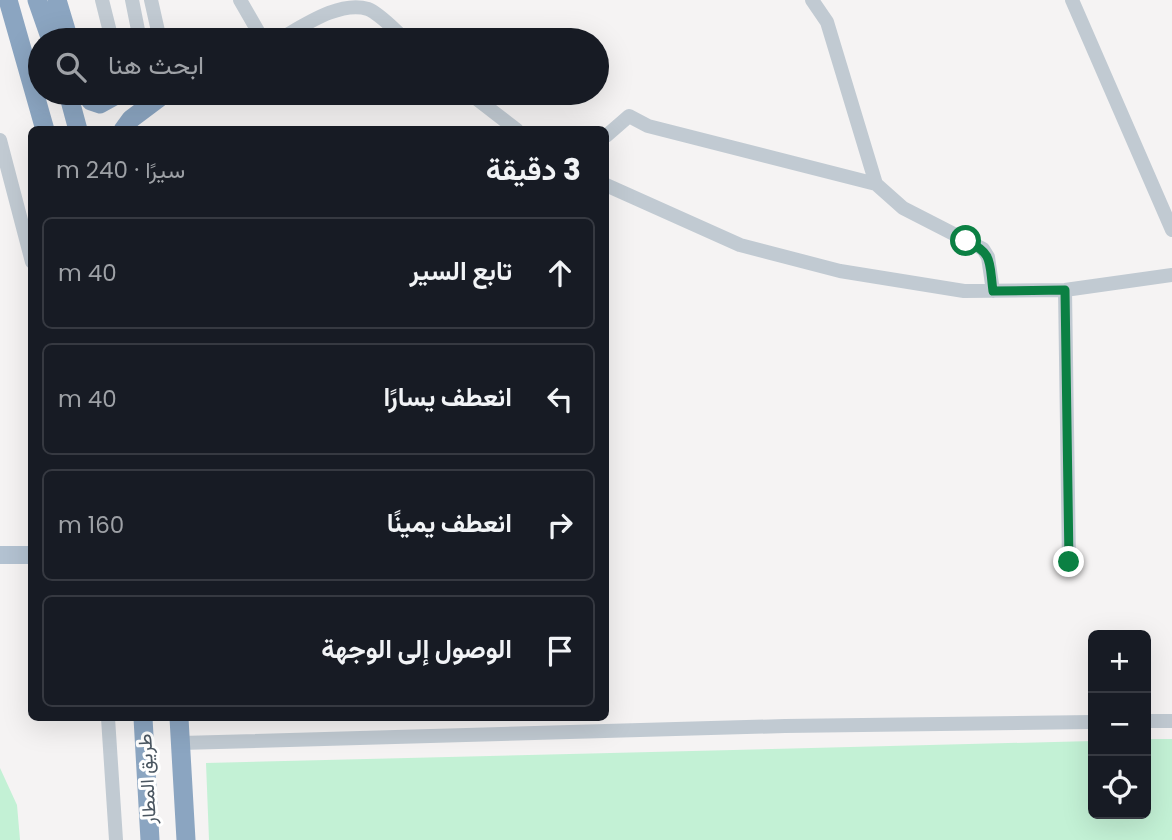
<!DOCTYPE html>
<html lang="ar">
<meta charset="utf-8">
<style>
body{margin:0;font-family:Poppins,Vazirmatn,sans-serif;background:#242831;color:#f1f3f6;direction:rtl}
.controls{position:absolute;right:21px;bottom:21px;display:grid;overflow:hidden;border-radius:10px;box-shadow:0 7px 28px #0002}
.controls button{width:63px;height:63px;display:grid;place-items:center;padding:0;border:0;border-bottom:2px solid #363941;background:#171b24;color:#f1f3f6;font:35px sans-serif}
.stop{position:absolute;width:21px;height:21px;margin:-16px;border:5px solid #0b8043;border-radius:50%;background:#fff}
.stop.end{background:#0b8043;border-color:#fff;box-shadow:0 2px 7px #0008}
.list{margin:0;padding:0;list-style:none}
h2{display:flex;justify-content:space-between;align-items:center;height:91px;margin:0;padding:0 28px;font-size:30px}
h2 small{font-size:23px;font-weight:400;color:#9ea1a6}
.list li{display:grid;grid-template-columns:46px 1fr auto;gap:21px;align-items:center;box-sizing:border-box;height:112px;margin:0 14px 14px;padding:0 14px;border:2px solid #363941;border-radius:10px}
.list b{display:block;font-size:26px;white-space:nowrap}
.list em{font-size:23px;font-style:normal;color:#9ea1a6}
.icon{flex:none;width:38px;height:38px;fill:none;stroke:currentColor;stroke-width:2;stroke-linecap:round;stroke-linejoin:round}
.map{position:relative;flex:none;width:1172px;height:840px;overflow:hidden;direction:ltr}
.search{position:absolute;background:#171b24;box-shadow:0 7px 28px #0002;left:28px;top:28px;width:581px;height:77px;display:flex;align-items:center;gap:18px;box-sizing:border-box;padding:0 24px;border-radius:38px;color:#9ea1a6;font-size:26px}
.panel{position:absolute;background:#171b24;box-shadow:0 7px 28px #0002;left:28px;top:126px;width:581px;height:595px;border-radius:10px;direction:rtl}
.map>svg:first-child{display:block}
.green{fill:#c3f1d5}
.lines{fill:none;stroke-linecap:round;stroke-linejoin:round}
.minor{stroke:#c1cad2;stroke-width:14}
.major{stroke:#b3c2d1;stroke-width:18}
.highway{stroke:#8ba5c1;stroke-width:19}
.route{stroke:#0b8043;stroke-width:9}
.labels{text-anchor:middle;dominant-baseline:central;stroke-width:6;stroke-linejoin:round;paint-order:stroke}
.street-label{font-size:19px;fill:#4a5661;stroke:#fff}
</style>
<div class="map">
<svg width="1172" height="840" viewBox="0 0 1172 840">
<rect width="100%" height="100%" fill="#f5f3f3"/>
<path class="green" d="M1146,739h26v101h-963l-3,-77 887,-22v73h53z
M0,768l17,37 3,35h-20z"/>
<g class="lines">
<path class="minor" d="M102,0l10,40
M132,0l8,40
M151,0l9,40
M240,0l23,40
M812,0l15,22 49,162 27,24 80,41 5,8 5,34
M1072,0l100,230
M278,40c24,-13 61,-40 90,-31 14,6 27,22 38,31
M145,93l14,5 21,-5
M469,93l48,37
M606,136l23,-20 19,10 228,58
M0,140l32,122
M606,185l134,60 100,26 124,20 101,-1 107,-15
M1065,290l4,273
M108,718l8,122
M1146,721h26
M181,743l604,-17 308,-4"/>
<path class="major" d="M0,555h32"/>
<path class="highway" d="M8,0l37,130
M37,0l14,40
M57,0l12,40
M68,93l10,37
M85,93l6,8 9,3 20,-11
M123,130l8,-11 28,-21
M143,718l7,122
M179,718l7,122"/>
</g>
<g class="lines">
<path class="route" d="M966,241c28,12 23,22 27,50l72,-1 4,272"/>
</g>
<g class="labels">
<g class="street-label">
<text transform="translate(147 779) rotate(-93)">طريق المطار</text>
</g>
</g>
</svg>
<div class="controls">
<button>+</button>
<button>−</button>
<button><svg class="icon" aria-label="locate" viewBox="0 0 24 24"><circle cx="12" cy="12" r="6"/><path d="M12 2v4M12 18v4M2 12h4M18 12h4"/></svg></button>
</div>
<div class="stop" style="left:966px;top:241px"></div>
<div class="stop end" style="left:1069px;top:562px"></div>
<div class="search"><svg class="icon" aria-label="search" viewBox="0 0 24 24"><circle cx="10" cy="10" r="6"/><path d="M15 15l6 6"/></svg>ابحث هنا</div>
<section class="panel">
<h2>3 دقيقة<small>سيرًا · 240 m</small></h2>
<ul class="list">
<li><svg class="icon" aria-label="ahead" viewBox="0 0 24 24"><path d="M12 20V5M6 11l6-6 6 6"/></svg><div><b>تابع السير</b></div><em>40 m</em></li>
<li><svg class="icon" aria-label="left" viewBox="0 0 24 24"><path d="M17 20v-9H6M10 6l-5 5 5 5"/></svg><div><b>انعطف يسارًا</b></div><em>40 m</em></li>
<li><svg class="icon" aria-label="right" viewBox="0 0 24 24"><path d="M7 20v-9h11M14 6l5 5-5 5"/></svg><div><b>انعطف يمينًا</b></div><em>160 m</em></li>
<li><svg class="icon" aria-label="arrive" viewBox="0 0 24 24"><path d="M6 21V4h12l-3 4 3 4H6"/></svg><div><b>الوصول إلى الوجهة</b></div></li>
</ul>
</section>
</div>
